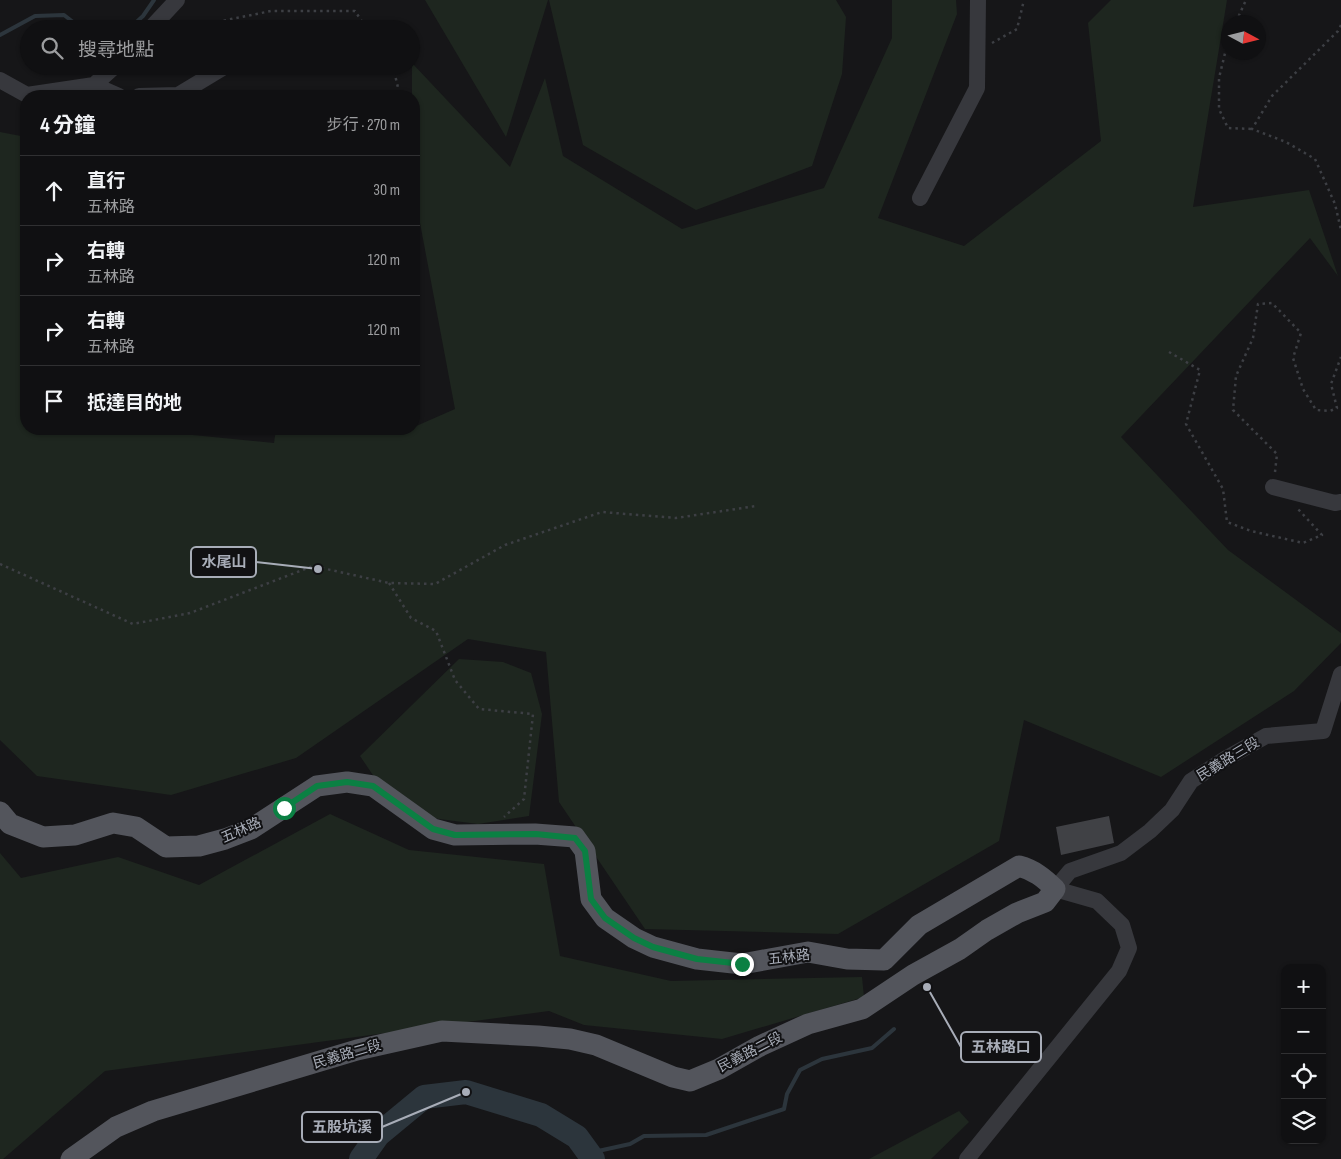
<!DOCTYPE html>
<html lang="zh-TW">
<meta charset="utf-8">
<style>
body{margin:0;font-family:"Sofia Sans Condensed","Noto Sans TC",sans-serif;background:#1e1e20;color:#f1f3f6}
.controls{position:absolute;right:15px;bottom:15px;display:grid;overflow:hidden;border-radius:10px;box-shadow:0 1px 4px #0004}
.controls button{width:45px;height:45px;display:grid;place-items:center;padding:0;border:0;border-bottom:1px solid #303032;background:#101012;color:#f1f3f6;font:25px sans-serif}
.compass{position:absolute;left:1221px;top:15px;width:45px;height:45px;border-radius:50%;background:#101012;box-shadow:0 1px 4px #0004;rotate:97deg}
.stop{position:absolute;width:15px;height:15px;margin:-11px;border:4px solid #0b8043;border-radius:50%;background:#fff}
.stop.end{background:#0b8043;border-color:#fff;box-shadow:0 1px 5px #0008}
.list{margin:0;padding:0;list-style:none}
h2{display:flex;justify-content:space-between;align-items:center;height:65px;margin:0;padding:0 20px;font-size:21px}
h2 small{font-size:16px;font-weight:400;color:#9c9d9f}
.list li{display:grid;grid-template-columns:32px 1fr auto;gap:15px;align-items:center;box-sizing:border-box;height:70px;padding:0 20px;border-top:1px solid #303032}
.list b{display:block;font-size:19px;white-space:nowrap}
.list p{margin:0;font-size:16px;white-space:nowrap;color:#9c9d9f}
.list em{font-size:16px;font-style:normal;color:#9c9d9f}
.icon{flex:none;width:28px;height:28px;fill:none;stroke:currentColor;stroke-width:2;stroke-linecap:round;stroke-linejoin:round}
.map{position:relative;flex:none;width:1341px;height:1159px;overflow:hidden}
.search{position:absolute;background:#101012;box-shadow:0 1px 4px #0004;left:20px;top:20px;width:400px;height:55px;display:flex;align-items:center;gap:12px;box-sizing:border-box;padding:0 18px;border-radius:28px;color:#9c9d9f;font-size:19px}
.panel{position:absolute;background:#101012;box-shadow:0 1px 4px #0004;left:20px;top:90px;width:400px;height:345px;border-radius:20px}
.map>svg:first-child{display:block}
.green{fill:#1e261f}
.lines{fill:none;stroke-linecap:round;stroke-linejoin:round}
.stream{stroke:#2c353c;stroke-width:4}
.river{stroke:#2c353c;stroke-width:24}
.building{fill:#404145}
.path{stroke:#3d3f44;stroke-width:2.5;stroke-dasharray:2.5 4;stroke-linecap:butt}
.minor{stroke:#37383d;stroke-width:16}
.major{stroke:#53555c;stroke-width:21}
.route{stroke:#0b8043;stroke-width:6}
.labels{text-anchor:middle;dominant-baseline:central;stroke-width:4;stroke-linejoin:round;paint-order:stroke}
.street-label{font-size:14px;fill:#a8adb8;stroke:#111113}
.leader{fill:none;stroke:#a8adb8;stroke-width:2}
.callout-dot{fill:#a8adb8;stroke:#111113;stroke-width:2}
.callout{fill:#111113;stroke:#a8adb8;stroke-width:2}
.callout-label{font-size:15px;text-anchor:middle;font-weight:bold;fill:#a8adb8}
</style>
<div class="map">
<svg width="1341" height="1159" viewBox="0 0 1341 1159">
<rect width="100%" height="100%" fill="#161618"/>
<path class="green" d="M425,0h123l-42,137z
M549,0h287l10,17 -4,57 -30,92 -116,44 -113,-65z
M892,0h64l1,14 -79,204 86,28 137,-105 -13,-118 23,-23h116l-34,207 116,-17 29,86 -28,-38 -189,199 107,113 113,83v10l-47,48 -133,86 -137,-57 -25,121 -161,93 -193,-5 -86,-127 -13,-150 -78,-13 -172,119 -125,37 -134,-19 -37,-36v-608l26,5v292h106l142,14 2,-14h113l6,6 14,-6h5v-2l41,-18 -41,-218v-95h-2v-33l98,104 35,-89 18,78 119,73 142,-41 68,-150z
M459,659l44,3 28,11 11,41 -13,102 -51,8 -62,-8 -35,-29 -21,-31z
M330,814l79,36 135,14 16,92 111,25 191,-4 2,20 -142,42 -138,-14 -35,-14 -444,60 -102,88h-3v-306l21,25 97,-21 81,28z
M959,1111l10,11 -38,37h-62z"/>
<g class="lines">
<path class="stream" d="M129,29l14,-13 11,-16
M0,35l35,-19 29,-1 18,14
M589,1153l41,-9 14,-8 62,-1 78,-26 3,-15 13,-24 22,-11 50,-11 22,-19"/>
<path class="river" d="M361,1159l17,-24 46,-38 42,-5 75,23 36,22 16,22"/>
</g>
<path class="building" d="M1109,816l5,27 -53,12 -5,-28z"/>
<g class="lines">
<path class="path" d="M1236,22l10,-22
M1341,25l-3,6 -66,65 -20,33 34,13 29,17 20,45 6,26
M172,26l35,-2 64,-13h84l12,18
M1228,41l-9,37v31l9,19 24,1
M992,43l25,-14 7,-29
M391,66l4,9 5,21
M1169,352l31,18 -14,54 37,65 4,33 24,9 52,12 19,-8 -24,-26
M1275,472l2,-18 -44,-44 3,-34 17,-38 5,-34 14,-1 29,30 -8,25 10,31 13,21 14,1 7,-3 -6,-24 10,-27
M0,564l133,60 57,-11 123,-47 76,17 46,1 70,-39 97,-33 74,6 80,-12
M389,583l22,35 25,13 19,49 24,29 54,5 -9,85 -20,18"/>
<path class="minor" d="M150,29l27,-29
M0,80l27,15 67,-10 21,-19
M94,85l25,11
M139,96l39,-1 48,-29
M920,198l57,-110 1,-88
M1273,487l62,16 6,-1
M967,1159l152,-188 10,-23 -7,-23 -25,-24 -42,-12 15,-18 51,-18 29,-22 22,-21 19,-29 34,-22 41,-23 57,-5 18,-57"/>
<path class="major" d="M0,812l10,12 33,13 32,-2 38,-12 23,4 30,20 33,-1 26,-7 26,-10 66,-43 30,-4 26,4 60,43 22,6 80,-1 40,3 10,14 6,48 14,19 29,20 19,9 44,12 45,5 66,-12 39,7 37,1 35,-35 100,-59c15,4 25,12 36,23l-10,13 -28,11 -30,17 -27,19 -47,26 -51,34 -54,15 -48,22 -41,23 -29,12 -17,-4 -77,-32 -26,-6 -32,-3 -96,-5 -85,19 -204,61 -37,16 -45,32"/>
</g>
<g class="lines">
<path class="route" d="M284,808l33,-22 30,-4 26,4 60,43 22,6 81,-1 39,4 10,13 6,48 14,19 29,20 19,9 44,12 45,5"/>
</g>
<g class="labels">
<g class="street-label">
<text transform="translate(1228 759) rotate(-31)">民義路三段</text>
<text transform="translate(241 830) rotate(-24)">五林路</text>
<text transform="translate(789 957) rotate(-7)">五林路</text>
<text transform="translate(750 1052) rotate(-27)">民義路二段</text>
<text transform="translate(347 1054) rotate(-16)">民義路二段</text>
</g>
</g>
<path class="leader" d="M318 569L256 562M927 987L961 1047M466 1092L382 1127"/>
<g class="callout-dot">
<circle cx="318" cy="569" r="5"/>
<circle cx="927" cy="987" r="5"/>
<circle cx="466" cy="1092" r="5"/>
</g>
<g class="callout">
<rect x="191" y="547" width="65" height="30" rx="5"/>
<rect x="961" y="1032" width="80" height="30" rx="5"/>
<rect x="302" y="1112" width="80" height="30" rx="5"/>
</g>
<g class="callout-label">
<text x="224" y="567">水尾山</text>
<text x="1001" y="1052">五林路口</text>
<text x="342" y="1132">五股坑溪</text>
</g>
</svg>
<div class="controls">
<button>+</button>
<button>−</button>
<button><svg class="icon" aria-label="locate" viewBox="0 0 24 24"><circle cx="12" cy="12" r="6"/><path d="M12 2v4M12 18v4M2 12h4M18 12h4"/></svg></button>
<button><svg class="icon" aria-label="layers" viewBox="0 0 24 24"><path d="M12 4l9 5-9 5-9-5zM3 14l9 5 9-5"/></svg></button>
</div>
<svg class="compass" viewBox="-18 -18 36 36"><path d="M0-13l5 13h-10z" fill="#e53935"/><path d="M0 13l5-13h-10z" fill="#9c9d9f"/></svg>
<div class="stop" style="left:284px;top:808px"></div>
<div class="stop end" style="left:742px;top:964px"></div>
<div class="search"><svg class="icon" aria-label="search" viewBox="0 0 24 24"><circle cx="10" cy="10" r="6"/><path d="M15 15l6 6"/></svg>搜尋地點</div>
<section class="panel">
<h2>4 分鐘<small>步行 · 270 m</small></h2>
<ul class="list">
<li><svg class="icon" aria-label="ahead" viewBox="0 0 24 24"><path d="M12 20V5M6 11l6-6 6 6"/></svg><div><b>直行</b><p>五林路</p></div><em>30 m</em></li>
<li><svg class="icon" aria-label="right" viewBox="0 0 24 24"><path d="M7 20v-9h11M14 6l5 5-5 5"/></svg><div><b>右轉</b><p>五林路</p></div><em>120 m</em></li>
<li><svg class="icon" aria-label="right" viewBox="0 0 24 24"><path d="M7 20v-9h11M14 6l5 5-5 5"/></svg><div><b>右轉</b><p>五林路</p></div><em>120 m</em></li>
<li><svg class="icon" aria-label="arrive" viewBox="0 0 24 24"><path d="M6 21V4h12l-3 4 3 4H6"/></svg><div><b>抵達目的地</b></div></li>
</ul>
</section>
</div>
